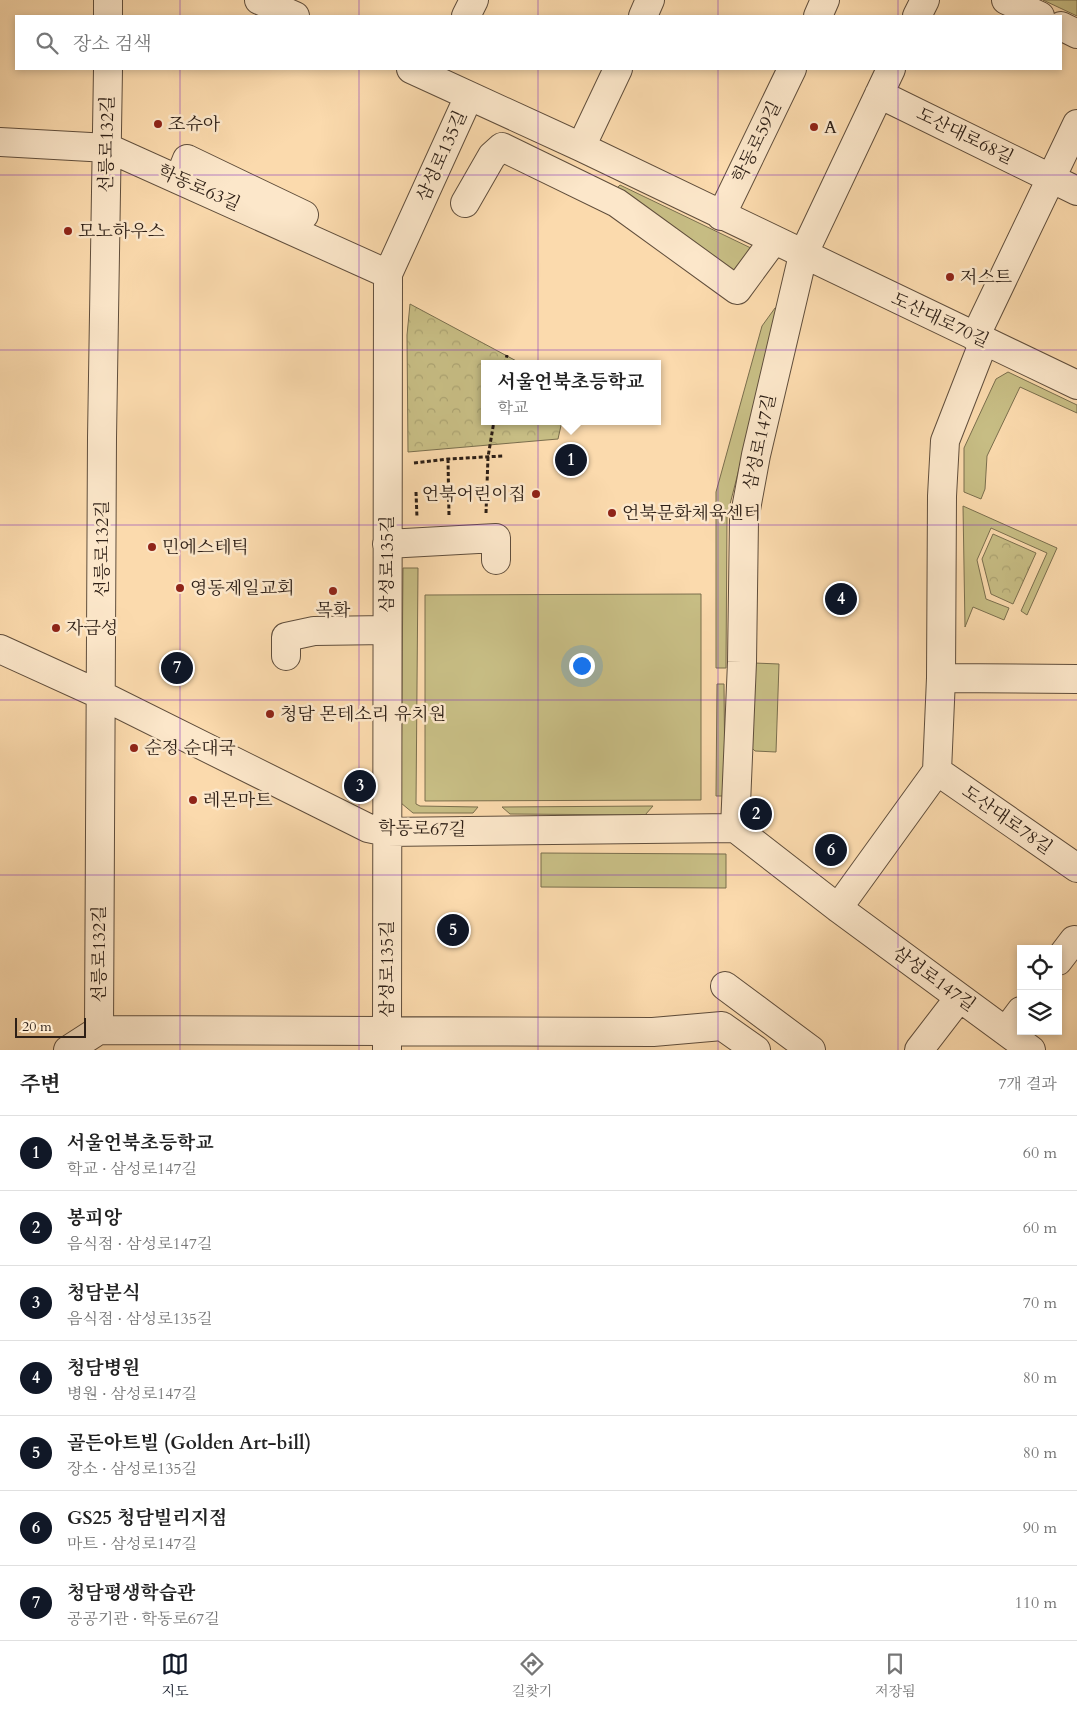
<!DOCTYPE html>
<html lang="ko">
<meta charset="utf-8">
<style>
body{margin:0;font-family:Cardo,"Noto Serif KR",serif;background:#f6f6f6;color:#222}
.controls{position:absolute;right:15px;bottom:15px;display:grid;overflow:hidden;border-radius:0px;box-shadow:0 2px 8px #0003}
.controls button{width:45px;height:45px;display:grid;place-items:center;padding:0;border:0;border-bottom:1px solid #e0e0e0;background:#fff;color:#222;font:25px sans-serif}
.scale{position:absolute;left:15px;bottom:12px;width:71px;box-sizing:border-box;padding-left:5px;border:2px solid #2d1f16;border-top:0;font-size:14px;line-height:18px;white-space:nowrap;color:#2d1f16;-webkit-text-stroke:4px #fce7ca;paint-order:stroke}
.you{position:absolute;left:581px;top:665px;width:18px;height:18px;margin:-12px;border:4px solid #fff;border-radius:50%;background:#1a73e8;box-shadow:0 0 0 8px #1a73e833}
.badge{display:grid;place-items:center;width:32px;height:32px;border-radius:50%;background:#111827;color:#fff;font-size:16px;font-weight:700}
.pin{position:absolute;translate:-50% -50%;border:2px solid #fff;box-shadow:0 1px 5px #0006}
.popup{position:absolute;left:481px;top:360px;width:180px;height:65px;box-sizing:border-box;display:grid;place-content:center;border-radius:0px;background:#fff;filter:drop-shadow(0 1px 4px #0005);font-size:16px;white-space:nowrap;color:#767676}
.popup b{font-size:19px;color:#222}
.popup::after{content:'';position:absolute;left:50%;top:100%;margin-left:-10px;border:10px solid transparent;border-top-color:#fff}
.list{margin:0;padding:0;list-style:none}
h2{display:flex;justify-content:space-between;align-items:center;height:65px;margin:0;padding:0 20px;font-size:21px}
h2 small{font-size:16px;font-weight:400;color:#767676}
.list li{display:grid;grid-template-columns:32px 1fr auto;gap:15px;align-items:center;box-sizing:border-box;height:75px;padding:0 20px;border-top:1px solid #e0e0e0}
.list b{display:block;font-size:19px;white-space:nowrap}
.list p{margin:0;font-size:16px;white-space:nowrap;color:#767676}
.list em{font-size:16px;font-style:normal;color:#767676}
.icon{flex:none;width:28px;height:28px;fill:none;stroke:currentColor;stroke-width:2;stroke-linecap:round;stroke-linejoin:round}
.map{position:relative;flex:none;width:1077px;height:1050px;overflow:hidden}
.search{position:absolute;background:#fff;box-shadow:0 2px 8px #0003;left:15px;right:15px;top:15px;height:55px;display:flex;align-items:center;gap:12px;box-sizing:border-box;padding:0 18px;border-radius:0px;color:#767676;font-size:19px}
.sheet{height:590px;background:#fff}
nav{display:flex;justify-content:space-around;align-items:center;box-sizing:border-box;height:70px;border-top:1px solid #e0e0e0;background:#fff;font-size:14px;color:#767676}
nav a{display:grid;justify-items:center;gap:2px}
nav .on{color:#111827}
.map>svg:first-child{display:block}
.green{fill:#c7bd84;stroke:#7a6e4d}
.park{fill:url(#park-crowns);stroke:#7a6e4d}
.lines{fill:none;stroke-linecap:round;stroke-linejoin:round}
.minor-casing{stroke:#604e3c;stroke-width:30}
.path{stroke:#2d1f16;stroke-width:3;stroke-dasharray:4 2.5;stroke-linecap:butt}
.minor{stroke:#fce7ca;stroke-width:28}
.grid{fill:none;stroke:#7b2cbf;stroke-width:1;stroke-opacity:0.55}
.poi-dot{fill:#8f2418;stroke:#fce7ca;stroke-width:2}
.labels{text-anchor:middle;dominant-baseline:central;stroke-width:5;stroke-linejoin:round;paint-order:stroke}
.poi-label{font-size:18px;fill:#2d1f16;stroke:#fce7ca;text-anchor:start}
.street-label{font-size:18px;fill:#2d1f16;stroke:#fce7ca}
</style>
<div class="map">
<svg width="1077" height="1050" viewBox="0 0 1077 1050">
<defs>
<pattern id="park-crowns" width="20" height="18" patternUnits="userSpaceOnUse" patternTransform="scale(1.25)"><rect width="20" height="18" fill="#c7bd84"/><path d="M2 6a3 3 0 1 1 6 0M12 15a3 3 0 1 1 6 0" fill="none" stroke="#aba271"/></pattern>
</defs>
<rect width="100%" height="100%" fill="#fbdaad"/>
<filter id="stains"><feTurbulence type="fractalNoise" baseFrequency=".004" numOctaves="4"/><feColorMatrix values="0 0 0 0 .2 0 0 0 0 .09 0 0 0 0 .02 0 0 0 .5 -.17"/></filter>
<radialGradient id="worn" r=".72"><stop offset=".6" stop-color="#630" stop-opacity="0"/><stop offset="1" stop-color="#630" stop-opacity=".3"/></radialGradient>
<path class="green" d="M1043,0h34v16z
M620,185l135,65 -21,26 -119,-86z
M775,308l5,1 -53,207 -1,152h-10v-176l46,-166z
M1008,372l69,33v8l-57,-26 -33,69 -2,33 -4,10 -17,-7v-44l32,-69z
M963,506l94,42 -30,67 -6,-4 26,-58 -56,-25 -14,32 9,39 23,9 -5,12 -31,-13 -8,20z
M403,568h15l-2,236 4,2 58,1 -5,6h-60l-12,-10z
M701,594v206l-276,1v-206z
M754,663l25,1 -3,88 -21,-1 -6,-6z
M717,684h7l1,109 -3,3h-6z
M653,806l-8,9 -135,-1 -8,-7z
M541,853l185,1v34l-185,-1z"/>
<path class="park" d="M410,304l112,60h-37v57h77l-4,18 -150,13 -1,-117z
M993,534l43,19 -23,51 -22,-10 -9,-35z"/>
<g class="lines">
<g class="minor-casing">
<path id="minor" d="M259,0l36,16
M1006,0l34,16
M108,16v-16
M466,16l8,-16
M643,16l7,-16
M818,16l7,-16
M917,16l8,-16
M1061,26l16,8
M411,69l170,78 496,238
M879,94l198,97
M0,142l108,6 280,126
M581,147l37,-78
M179,179l8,-20 117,56
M465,203l27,-47 10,-9 115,56 120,87 36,-49
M721,216l71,-147
M975,337l102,-213
M387,544l109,-6v22
M0,649l101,46 267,133 19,4 348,-4
M286,656v-19l28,-6 73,-1
M941,678l136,1
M937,771l4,-93 1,-182 3,-55 39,-100
M937,771l140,97
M735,828l7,-166 2,-142 12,-65 47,-200 88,-186
M735,828l103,80 193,142
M838,908l99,-137
M1058,961l16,-21
M725,986l86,64
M99,1030l3,-592 6,-369
M1006,1031l15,-20
M68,1050l31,-20 554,2 69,-6 34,24
M387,1050l1,-776 81,-178
M919,1050l40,-52"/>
</g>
<path class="path" d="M505,364l2,-9
M448,459l1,57
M414,463l34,-4 55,-3
M416,492l1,26
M486,513l2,-56 6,-36"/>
<use href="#minor" class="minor"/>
</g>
<path class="grid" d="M180,0v16M359,0v16M538,0v16M718,0v16M898,0v16M180,69v981M359,69v981M538,69v981M718,69v981M898,69v981M0,175h1077M0,350h1077M0,525h1077M0,700h1077M0,875h1077"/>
<g class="poi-dot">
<circle cx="158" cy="124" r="5"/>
<circle cx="814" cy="127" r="5"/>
<circle cx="68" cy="231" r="5"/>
<circle cx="950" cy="277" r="5"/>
<circle cx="536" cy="494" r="5"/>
<circle cx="612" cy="513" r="5"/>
<circle cx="152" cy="547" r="5"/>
<circle cx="180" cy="588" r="5"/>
<circle cx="333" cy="591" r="5"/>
<circle cx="56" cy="628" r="5"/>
<circle cx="270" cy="714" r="5"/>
<circle cx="134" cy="748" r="5"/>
<circle cx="193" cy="800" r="5"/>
</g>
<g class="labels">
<g class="poi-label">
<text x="168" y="124">조슈아</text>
<text x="824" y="127">A</text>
<text x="78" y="231">모노하우스</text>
<text x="960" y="277">저스트</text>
<text x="526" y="494" text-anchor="end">언북어린이집</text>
<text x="622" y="513">언북문화체육센터</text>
<text x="162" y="547">민에스테틱</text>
<text x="190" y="588">영동제일교회</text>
<text x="333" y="610" text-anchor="middle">목화</text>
<text x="66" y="628">자금성</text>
<text x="280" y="714">청담 몬테소리 유치원</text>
<text x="144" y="748">순정 순대국</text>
<text x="203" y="800">레몬마트</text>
</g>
<g class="street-label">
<text transform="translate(965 136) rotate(26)">도산대로68길</text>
<text transform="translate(757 142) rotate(-64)">학동로59길</text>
<text transform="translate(107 144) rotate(-89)">선릉로132길</text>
<text transform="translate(442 156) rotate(-66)">삼성로135길</text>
<text transform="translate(199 188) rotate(24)">학동로63길</text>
<text transform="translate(940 320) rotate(25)">도산대로70길</text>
<text transform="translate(760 442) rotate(-78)">삼성로147길</text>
<text transform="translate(102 549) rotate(-90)">선릉로132길</text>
<text transform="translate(387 564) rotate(-90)">삼성로135길</text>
<text transform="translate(1007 820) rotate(35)">도산대로78길</text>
<text transform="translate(422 829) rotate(1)">학동로67길</text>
<text transform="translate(99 954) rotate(-90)">선릉로132길</text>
<text transform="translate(387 969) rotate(-90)">삼성로135길</text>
<text transform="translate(934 979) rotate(36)">삼성로147길</text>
</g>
</g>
<rect width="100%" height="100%" filter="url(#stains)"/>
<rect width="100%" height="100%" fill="url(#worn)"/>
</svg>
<div class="controls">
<button><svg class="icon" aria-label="locate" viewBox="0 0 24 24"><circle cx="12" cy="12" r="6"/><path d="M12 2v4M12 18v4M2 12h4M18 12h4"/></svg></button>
<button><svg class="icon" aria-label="layers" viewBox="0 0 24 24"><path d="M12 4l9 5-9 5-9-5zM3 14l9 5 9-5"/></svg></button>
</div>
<div class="scale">20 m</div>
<div class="you"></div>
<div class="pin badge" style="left:571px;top:460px">1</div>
<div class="popup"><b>서울언북초등학교</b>학교</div>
<div class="pin badge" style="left:756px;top:814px">2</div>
<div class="pin badge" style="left:360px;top:786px">3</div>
<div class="pin badge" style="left:841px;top:599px">4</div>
<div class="pin badge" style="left:453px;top:930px">5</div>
<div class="pin badge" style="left:831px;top:850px">6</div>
<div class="pin badge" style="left:177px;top:668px">7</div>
<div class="search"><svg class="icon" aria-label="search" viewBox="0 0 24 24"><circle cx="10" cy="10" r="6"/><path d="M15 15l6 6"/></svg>장소 검색</div>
</div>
<section class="sheet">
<h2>주변<small>7개 결과</small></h2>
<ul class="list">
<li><span class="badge">1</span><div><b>서울언북초등학교</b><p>학교 · 삼성로147길</p></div><em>60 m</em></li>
<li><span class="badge">2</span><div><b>봉피앙</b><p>음식점 · 삼성로147길</p></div><em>60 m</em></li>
<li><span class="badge">3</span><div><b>청담분식</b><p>음식점 · 삼성로135길</p></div><em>70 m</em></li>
<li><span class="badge">4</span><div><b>청담병원</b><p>병원 · 삼성로147길</p></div><em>80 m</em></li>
<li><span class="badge">5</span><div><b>골든아트빌 (Golden Art-bill)</b><p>장소 · 삼성로135길</p></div><em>80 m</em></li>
<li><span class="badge">6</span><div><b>GS25 청담빌리지점</b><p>마트 · 삼성로147길</p></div><em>90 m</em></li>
<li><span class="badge">7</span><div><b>청담평생학습관</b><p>공공기관 · 학동로67길</p></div><em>110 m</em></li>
</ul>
</section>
<nav>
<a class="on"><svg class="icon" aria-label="map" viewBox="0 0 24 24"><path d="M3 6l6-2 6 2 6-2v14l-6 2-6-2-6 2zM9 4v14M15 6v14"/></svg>지도</a>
<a><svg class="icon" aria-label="directions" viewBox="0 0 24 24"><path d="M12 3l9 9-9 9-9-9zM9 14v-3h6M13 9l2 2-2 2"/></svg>길찾기</a>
<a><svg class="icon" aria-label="saved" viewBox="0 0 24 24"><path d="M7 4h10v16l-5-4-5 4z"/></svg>저장됨</a>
</nav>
